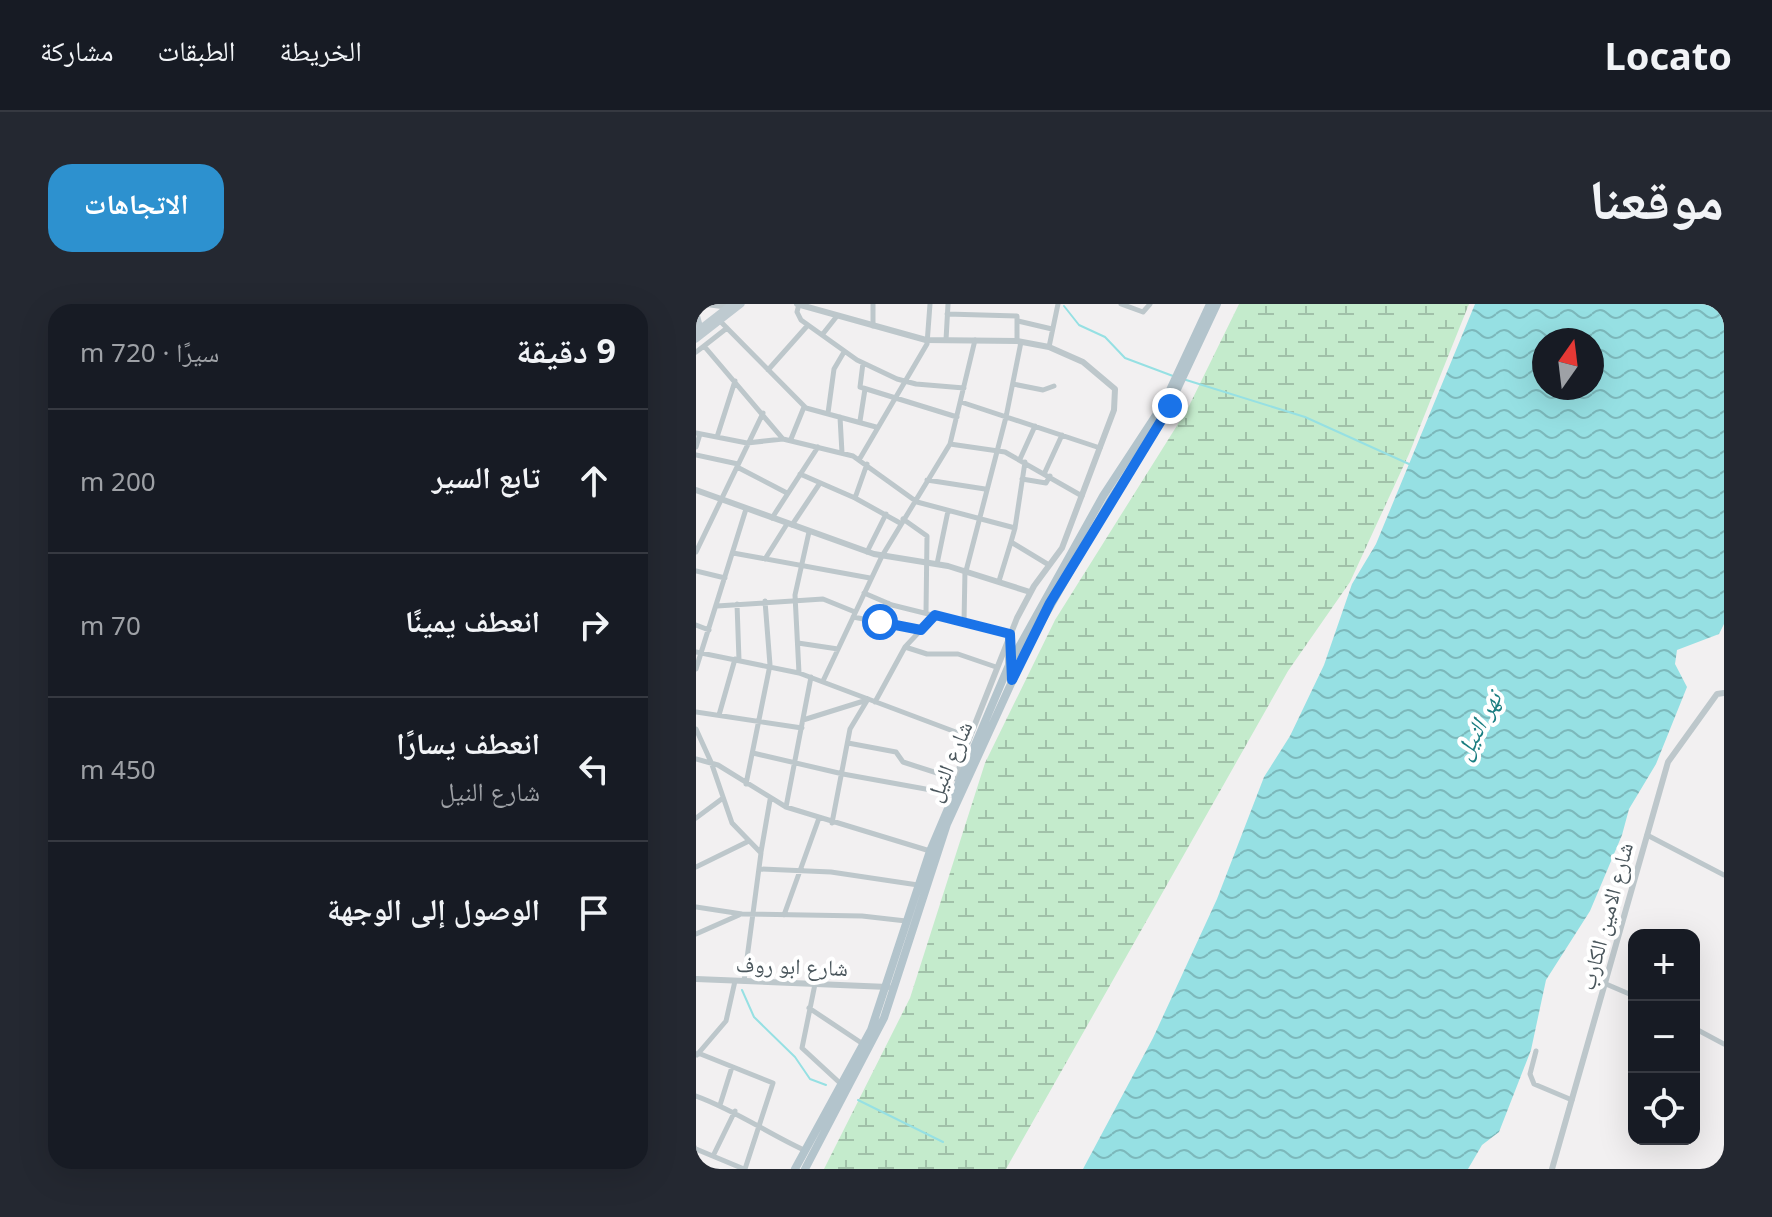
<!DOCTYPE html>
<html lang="ar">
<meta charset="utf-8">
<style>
body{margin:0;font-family:"Noto Sans","Noto Naskh Arabic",sans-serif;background:#242831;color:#f1f3f6;direction:rtl}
.controls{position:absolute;right:24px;bottom:24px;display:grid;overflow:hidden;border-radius:16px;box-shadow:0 8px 32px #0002}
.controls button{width:72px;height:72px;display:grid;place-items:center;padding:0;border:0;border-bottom:2px solid #363941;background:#171b24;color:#f1f3f6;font:40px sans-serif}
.compass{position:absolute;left:836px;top:24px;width:72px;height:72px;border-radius:50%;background:#171b24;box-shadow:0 8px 32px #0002;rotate:14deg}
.stop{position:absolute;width:24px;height:24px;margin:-18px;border:6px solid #1a73e8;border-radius:50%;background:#fff}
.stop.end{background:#1a73e8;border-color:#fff;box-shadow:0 2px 8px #0008}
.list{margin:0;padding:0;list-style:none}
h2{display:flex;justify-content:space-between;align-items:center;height:104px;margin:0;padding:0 32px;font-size:34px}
h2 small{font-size:26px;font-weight:400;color:#9ea1a6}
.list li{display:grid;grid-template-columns:52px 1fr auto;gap:24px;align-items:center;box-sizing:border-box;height:144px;padding:0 32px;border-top:2px solid #363941}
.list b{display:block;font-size:30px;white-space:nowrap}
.list p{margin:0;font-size:26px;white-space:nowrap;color:#9ea1a6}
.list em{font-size:26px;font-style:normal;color:#9ea1a6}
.icon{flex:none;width:44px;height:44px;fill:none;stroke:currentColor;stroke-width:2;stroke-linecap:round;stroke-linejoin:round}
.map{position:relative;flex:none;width:1028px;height:865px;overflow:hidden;direction:ltr;border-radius:24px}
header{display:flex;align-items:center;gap:48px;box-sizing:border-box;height:112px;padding:0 40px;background:#171b24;border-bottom:2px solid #363941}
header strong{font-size:38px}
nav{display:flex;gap:44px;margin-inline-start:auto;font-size:28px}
.intro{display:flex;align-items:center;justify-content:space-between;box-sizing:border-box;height:192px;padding:0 48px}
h1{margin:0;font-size:56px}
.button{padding:20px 36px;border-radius:24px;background:#2d91cf;color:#fff;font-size:28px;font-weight:700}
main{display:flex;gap:48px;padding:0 48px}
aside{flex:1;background:#171b24;border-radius:24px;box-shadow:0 8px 32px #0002}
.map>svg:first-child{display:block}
.wetland{fill:url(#wetland-marsh)}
.water{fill:url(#water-waves);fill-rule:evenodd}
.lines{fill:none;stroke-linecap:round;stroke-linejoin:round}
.stream{stroke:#96e0e3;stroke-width:2}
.minor{stroke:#bdc7cb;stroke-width:5}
.tertiary{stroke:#bdc7cb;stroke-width:6}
.secondary{stroke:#becad0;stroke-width:7}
.primary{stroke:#b3c4cc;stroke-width:8}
.route{stroke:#1a73e8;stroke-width:10}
.labels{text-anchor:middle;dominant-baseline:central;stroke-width:8;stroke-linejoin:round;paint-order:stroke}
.street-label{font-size:22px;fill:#4a565c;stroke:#fff}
.water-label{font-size:24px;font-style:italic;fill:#1a7d80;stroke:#fff}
</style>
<header>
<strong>Locato</strong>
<nav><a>الخريطة</a><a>الطبقات</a><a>مشاركة</a></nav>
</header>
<div class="intro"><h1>موقعنا</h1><a class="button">الاتجاهات</a></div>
<main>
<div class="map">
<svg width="1028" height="865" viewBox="0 0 1028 865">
<defs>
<pattern id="wetland-marsh" width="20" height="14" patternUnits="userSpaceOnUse" patternTransform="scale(2)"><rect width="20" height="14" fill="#c4ebcc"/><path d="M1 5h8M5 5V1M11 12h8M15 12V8" fill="none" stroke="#a1c1a9"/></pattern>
<pattern id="water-waves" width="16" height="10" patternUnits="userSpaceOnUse" patternTransform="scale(2)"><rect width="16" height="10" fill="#96e0e3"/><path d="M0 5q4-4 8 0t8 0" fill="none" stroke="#7cb8bb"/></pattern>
</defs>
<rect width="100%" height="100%" fill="#f2f0f1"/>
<path class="wetland" d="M543,0h230l-60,150 -59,128 -62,89 -282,498h-182l86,-171 75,-235 70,-143 133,-212z"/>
<path class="water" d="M779,0h249v320l-5,10 -42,16 -2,14 12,23 -31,77 -27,45 -7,26 -32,76 -44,69 -15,70 -32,82 -17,13 -14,24h-385l70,-131 64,-139 47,-122 26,-41 34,-71 28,-81 24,-40zM848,36h48v48h-48z"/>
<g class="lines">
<path class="stream" d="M368,2l15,19 26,12 20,21 48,18
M487,75l122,38 104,47
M46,686l12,27 41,40 15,22 16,6
M162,796l85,42"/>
<path class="minor" d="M103,0l-2,8 4,8 56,40 40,19 19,5 48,4
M177,0v22
M425,0l22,8 7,-8
M251,10l70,2v25
M24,17l86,87 70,19
M322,17l34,8
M126,31l15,-19
M250,36l2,-36
M8,42l23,-18
M353,43l9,-43
M0,48l8,-6 79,93 70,17 64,46 98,26 -4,14 38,23
M167,59l-3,24 97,30
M72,66l40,-45
M317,80l30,6 11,-4
M265,98l139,46
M132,109l6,-44 10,-17
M144,113l2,36
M164,117l5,-32
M0,129l51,10 36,-4
M21,133l18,-56
M95,135l13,-32
M254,140l55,8 77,44
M0,143l4,-13
M0,151l42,9
M324,155l15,-33
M163,156l68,-116 3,-40
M41,163l50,26
M349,168l17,-37
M104,170l55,24 45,25
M326,175l24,4 4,-7
M231,176l58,9
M159,194l12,-34
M76,214l46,-71
M207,215l24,17 -1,77
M96,221l28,-42
M319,224l10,-66
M0,248l67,-139
M171,248l19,-38
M37,249l137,25
M69,255l22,-35
M241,260l11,-53
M0,267l29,7
M270,267l40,-154 15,-75
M303,277l12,-39
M168,289l28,12 117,29
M41,300l2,56
M21,302l106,-7 32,13
M157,313l68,13
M184,318l8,-19
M268,319l1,-53
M0,321l13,5
M102,339l40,6
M209,343l22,7h31l38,13
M0,348l103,21 170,64
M0,365l50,-160
M103,369l-4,-78 14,-63
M127,377l59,-125 68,-112 25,-104
M179,398l30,-55 30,-32
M0,408l106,16
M23,411l16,-56
M107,416l64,-20
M0,425l15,33 21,61 29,30 -17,128
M152,439l48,9 7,10 56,18
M57,449l90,21 110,20
M0,455l22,6 68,42 144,44
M50,480l24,-119 -5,-64
M90,503l25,-130
M0,514l27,-20
M136,519l18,-94 18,-30
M951,531l77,40
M65,548l9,-52
M0,563l53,-26
M64,565l71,3 87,13
M0,603l46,7 120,2 44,5
M88,611l35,-97
M0,630l43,-19
M119,680l-13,64 39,36
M910,680l28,12
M113,704l54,36
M998,724l30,16
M840,747l-6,23 4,10 38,16
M2,749l75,30 -28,86
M1,751l29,-34 9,-40
M0,792c39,14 71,37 108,54
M24,801l12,-38
M0,845l48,20
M17,852l22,-45"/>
<path class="tertiary" d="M11,0l22,3
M101,0l129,36 91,1 32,6 34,15 32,27 -1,21 -52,138 -28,38 -17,32 -57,144 -1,17
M0,186l178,64 74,12 82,26
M0,675l192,8
M856,865l116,-407 49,-68 7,-1"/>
<path class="secondary" d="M0,10l4,15
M0,28l36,-28
M0,35l45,-35"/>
<path class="primary" d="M313,332v28
M99,865l76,-139 59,-179 79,-186 94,-169 61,-93 46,-99
M109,865l79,-151 63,-194 84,-184 79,-139 54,-84 53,-113"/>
</g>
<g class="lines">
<path class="route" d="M184,318l41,8 14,-15 75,19 2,46 38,-77 120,-197"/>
</g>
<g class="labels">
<g class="street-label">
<text transform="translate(252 457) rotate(-67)">شارع النيل</text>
<text transform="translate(909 612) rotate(-75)">شارع الامين الكارب</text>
<text transform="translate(96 661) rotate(2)">شارع ابو روف</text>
</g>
<g class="water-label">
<text transform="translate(781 421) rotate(-62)">نهر النيل</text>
</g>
</g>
</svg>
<div class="controls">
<button>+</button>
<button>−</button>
<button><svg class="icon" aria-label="locate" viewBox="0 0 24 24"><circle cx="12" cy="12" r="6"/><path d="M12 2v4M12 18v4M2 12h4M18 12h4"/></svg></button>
</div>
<svg class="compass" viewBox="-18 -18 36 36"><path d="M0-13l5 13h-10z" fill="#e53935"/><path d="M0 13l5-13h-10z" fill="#9ea1a6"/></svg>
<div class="stop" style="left:184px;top:318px"></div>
<div class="stop end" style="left:474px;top:102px"></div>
</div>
<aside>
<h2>9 دقيقة<small>سيرًا · 720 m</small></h2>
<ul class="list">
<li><svg class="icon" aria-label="ahead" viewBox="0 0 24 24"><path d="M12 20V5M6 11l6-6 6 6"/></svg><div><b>تابع السير</b></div><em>200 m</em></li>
<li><svg class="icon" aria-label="right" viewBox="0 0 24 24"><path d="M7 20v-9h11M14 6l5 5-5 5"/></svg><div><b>انعطف يمينًا</b></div><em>70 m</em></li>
<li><svg class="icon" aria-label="left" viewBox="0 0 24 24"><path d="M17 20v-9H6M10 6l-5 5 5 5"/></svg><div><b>انعطف يسارًا</b><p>شارع النيل</p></div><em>450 m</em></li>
<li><svg class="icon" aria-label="arrive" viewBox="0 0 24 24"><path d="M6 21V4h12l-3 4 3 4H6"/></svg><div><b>الوصول إلى الوجهة</b></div></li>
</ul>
</aside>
</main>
